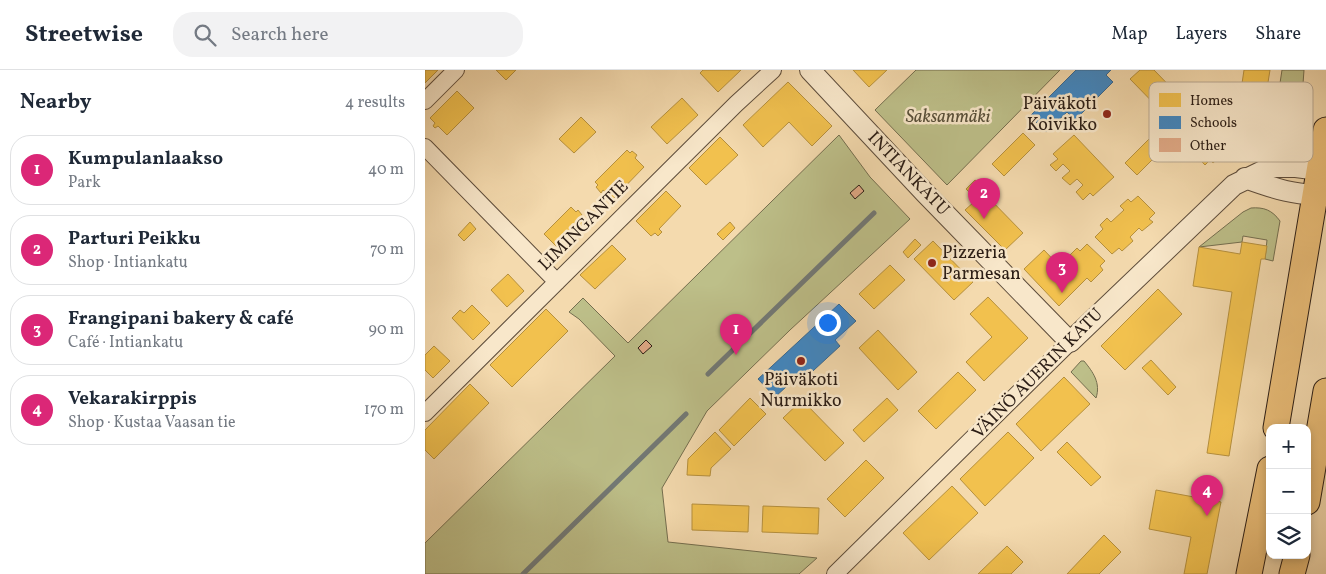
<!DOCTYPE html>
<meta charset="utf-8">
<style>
body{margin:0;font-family:Vollkorn,serif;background:#f2f2f3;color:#1f2937}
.controls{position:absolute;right:15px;bottom:15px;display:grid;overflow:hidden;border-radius:10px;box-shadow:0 2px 8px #0003}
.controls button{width:45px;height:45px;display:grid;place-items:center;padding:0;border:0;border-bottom:1px solid #e0e1e3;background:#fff;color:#1f2937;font:25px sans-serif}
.you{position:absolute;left:402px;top:252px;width:18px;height:18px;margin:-12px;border:4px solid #fff;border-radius:50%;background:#1a73e8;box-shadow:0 0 0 8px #1a73e833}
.badge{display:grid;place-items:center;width:32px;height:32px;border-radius:50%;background:#db2777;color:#fff;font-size:16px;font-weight:700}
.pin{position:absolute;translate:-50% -41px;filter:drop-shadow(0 1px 2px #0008)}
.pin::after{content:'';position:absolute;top:26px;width:18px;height:15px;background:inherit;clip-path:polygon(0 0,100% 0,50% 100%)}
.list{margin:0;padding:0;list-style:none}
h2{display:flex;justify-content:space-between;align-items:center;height:65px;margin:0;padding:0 20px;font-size:21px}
h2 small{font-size:16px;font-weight:400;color:#747a83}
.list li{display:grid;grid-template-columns:32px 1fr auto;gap:15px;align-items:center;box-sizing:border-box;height:70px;margin:0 10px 10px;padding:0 10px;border:1px solid #e0e1e3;border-radius:20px}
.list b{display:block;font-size:19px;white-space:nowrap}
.list p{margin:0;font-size:16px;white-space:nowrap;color:#747a83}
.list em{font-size:16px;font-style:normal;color:#747a83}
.icon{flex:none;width:28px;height:28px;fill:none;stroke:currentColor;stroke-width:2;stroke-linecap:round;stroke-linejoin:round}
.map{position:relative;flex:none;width:901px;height:504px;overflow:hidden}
header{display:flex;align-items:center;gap:30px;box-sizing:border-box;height:70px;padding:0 25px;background:#fff;border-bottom:1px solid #e0e1e3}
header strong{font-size:24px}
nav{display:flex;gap:28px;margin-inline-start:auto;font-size:18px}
.search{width:350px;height:45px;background:#f2f2f3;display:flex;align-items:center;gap:12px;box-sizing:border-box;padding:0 18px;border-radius:20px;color:#747a83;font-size:19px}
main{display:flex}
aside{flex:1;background:#fff}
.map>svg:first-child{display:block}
.green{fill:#bdbf89;stroke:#746e4f}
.homes{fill:#f2c14e;stroke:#b6903d}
.schools{fill:#3f88c5;stroke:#396890}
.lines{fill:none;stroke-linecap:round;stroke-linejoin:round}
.stream{stroke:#727976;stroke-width:5}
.building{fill:#e2aa87;stroke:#2b1d15}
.minor-casing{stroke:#5d4c3b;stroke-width:18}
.tertiary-casing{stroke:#5d4c3b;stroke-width:22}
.primary-casing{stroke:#2b1d15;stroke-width:27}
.minor{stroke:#f8e7ca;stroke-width:16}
.tertiary{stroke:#f8e7ca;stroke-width:20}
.primary{stroke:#eabd77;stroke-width:25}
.poi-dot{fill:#8f2418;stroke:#f8e7ca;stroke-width:2}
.labels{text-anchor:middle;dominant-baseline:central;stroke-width:5;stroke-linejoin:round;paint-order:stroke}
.poi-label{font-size:18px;fill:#2b1d15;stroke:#f8e7ca;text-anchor:end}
.park-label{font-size:18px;font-style:italic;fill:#574e38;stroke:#f8e7ca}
.street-label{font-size:18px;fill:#2b1d15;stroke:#f8e7ca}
.key{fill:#f8e7ca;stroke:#baaa94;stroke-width:1}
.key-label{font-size:14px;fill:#2b1d15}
</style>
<header>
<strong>Streetwise</strong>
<div class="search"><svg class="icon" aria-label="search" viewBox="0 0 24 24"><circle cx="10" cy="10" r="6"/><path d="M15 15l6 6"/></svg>Search here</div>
<nav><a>Map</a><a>Layers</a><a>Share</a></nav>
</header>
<main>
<aside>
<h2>Nearby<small>4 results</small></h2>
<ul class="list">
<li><span class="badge">1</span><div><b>Kumpulanlaakso</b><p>Park</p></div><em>40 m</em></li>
<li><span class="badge">2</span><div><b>Parturi Peikku</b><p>Shop · Intiankatu</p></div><em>70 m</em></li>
<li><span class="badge">3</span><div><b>Frangipani bakery &amp; café</b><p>Café · Intiankatu</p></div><em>90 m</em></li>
<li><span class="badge">4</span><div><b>Vekarakirppis</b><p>Shop · Kustaa Vaasan tie</p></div><em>170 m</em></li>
</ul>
</aside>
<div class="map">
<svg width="901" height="504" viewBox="0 0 901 504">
<rect width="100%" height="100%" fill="#f4daae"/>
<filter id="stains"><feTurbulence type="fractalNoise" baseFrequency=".004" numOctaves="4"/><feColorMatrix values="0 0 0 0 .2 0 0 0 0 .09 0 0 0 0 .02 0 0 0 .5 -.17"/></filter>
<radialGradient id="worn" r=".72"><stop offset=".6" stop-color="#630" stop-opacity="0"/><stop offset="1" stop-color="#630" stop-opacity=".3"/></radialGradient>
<path class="green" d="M491,0h144l-113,115 -72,-75z
M857,0h22l-1,14 -28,32z
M414,65l31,42 40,42 -120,111 -83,81 -45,77 6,54 149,16 -18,16h-374v-31l190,-187 -36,-37 -10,-7 14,-14 45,45z
M826,138c13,-1 21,2 29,13l-7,40 -8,-2 2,-19 -24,-4 -1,6 -43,5 44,-35z
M656,291h3c9,11 17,22 12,37l-25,-26z"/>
<path class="homes" d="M0,0h13l-13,13z
M71,0h20l-10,10z
M278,0h38l-23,22 -18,-19z
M428,0h34l-18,17z
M715,0h14l34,35 -17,16 -41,-42z
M819,0h26l-5,31 -25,-4z
M363,12l44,44 -20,20 -23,-24 -26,25 -20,-22z
M32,21l17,17 -27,27 -9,-9 -3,2 -2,-2 2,-3 -5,-5z
M257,28l16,17 -31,29 -16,-17z
M804,37l18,18 -4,4 2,3 -11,11 -3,-3 -9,9 3,3 -12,11 -3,-3 -5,5 -18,-19z
M156,47l15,15 -22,21 -15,-14z
M732,61l12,12 -32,32 -12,-12z
M598,63l12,12 -31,31 -12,-12z
M649,65l40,42 -21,19 -3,-3 -7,7 -7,-8 7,-7 -6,-6 -7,6 -8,-7 8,-7 -7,-7 -7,7 -6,-6 8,-6 -5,-5z
M295,67l18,18 -32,30 -17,-17z
M202,80l3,3 2,-2 5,4 -2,3 9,9 -31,32 -10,-9 -2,3 -5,-6 2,-2 -3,-3z
M550,110l4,3 -9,10 -4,-4z
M241,121l15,15 -22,23 3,3 -4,4 -3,-3 -4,3 -15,-15z
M559,123l39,40 -18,17 -40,-40z
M713,126l17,17 -6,6 4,3 -11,9 -3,-3 -9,9 3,4 -11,10 -3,-3 -7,6 -17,-17 8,-8 -3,-4 7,-7 4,4 13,-12 -4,-4 8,-7 3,3z
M146,137l5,5 2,-2 4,5 -1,2 6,6 -27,27 -16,-16z
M45,152l6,7 -12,12 -6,-6z
M305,152l5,6 -12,12 -6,-6z
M490,169l6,6 -13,13 -5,-6z
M508,171l40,41 -19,18 -40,-41z
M817,172l25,4 -2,13h-4l-32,197 -22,-3 25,-161 -39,-6 6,-39 41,7z
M662,174l18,17 -5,5 3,4 -12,12 -4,-4 -28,28 -35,-37 20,-19 18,19 10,-10 -3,-3 8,-8 3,3z
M187,175l14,14 -31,30 -15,-14z
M465,195l15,15 -31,29 -15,-15z
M83,204l16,17 -17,16 -16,-17z
M733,219l24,25 -57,56 -24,-24z
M563,227l40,41 -44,43 -18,-19 26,-25 -22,-23z
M47,235l18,18 -17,17 -21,-22 8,-8 4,3z
M121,239l22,22 -56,56 -22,-22z
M453,260l39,42 -19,18 -39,-42z
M9,276l16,15 -17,17 -8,-8v-15z
M726,290l25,27 -8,8 -26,-27z
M533,302l18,18 -40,39 -18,-18z
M639,307l26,27 -49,47 -25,-27z
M45,314l19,19 -55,56 -9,-9v-20z
M325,328l16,16 -32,32 -15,-16z
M462,328l11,12 -34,32 -11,-12z
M377,330l42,43 -19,18 -42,-43z
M290,362l16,17 -20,19 -1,8 -23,-1 1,-16z
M583,362l26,26 -49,48 -25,-27z
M642,372l34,35 -10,9 -34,-34z
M441,390l18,18 -39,39 -18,-18z
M527,416l26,27 -49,47 -26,-27z
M731,420l65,12 -14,72h-23l7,-37 -42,-8z
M267,434l57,2 -1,26 -56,-2z
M338,436l56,2 -1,26 -56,-2z
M679,465l17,17 -22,22h-32z
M582,476l16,16 -12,12h-33z"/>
<path class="schools" d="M651,0h35l-5,5 7,7 -38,38 -8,-8 -21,20 -16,-16z
M414,234l17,17 -21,19 5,6 -39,36 -4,-5 -22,20 -17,-18z"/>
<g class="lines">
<path class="stream" d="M283,304l166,-161
M98,504l163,-160"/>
</g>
<path class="building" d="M434,115l5,6 -9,8 -5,-6z
M221,270l6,6 -9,8 -5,-6z"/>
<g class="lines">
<g class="minor-casing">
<path id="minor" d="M0,31l31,-31
M0,77l132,135
M0,343l311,-309 37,-34
M410,504l235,-232"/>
</g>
<g class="tertiary-casing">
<path id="tertiary" d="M385,0l115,123 145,149 164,-157 37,-18h25l23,3 7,3
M820,108c25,9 55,20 81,15"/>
</g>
<g class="primary-casing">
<path id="primary" d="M851,358l50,-298
M882,432l19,-111
M824,504l21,-105
M867,504l5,-19"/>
</g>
<use href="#minor" class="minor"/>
<use href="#tertiary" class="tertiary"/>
<use href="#primary" class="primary"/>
</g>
<g class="poi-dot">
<circle cx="682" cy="44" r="5"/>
<circle cx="507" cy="193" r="5"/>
<circle cx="376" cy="291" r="5"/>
</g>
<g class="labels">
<g class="poi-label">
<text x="672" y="34">Päiväkoti<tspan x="672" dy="21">Koivikko</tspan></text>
<text x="517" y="183" text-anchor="start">Pizzeria<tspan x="517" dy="21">Parmesan</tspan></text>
<text x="376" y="310" text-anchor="middle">Päiväkoti<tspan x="376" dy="21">Nurmikko</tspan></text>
</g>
<g class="park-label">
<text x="523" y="47">Saksanmäki</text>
</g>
<g class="street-label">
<text transform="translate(483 104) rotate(46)">INTIANKATU</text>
<text transform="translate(159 156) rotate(-45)">LIMINGANTIE</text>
<text transform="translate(613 304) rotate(-45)">VÄINÖ AUERIN KATU</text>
</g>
</g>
<rect x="724" y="12" width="164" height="80" rx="8" class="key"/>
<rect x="734" y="23" width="22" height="14" fill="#f2c14e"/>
<rect x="734" y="46" width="22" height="13" fill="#3f88c5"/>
<rect x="734" y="68" width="22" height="14" fill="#e2aa87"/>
<g class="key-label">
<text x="765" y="35">Homes</text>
<text x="765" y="57">Schools</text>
<text x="765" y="80">Other</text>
</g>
<rect width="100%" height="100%" filter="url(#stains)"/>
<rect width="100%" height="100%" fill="url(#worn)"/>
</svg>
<div class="controls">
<button>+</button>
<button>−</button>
<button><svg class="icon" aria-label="layers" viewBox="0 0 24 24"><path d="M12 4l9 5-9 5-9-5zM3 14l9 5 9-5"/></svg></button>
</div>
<div class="you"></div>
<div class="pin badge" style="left:311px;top:285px">1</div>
<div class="pin badge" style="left:559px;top:149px">2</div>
<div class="pin badge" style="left:637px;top:223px">3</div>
<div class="pin badge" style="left:782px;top:446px">4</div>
</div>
</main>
